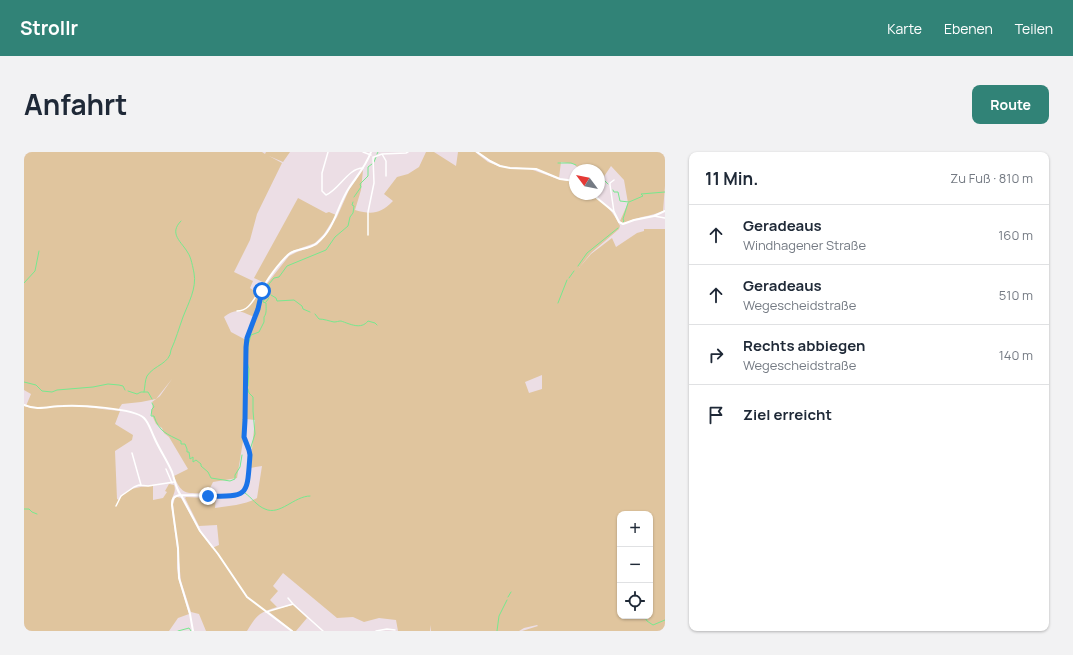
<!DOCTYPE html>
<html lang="de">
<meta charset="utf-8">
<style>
body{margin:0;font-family:Manrope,sans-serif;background:#f2f2f3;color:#1f2937}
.controls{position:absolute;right:12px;bottom:12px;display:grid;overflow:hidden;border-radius:8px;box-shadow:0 1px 3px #0004}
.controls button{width:36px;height:36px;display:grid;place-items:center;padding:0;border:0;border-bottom:1px solid #e0e1e3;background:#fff;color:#1f2937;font:20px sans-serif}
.compass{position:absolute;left:545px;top:12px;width:36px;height:36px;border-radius:50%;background:#fff;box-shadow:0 1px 3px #0004;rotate:302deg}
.stop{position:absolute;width:12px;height:12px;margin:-9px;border:3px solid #1a73e8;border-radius:50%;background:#fff}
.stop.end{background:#1a73e8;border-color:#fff;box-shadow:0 1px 4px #0008}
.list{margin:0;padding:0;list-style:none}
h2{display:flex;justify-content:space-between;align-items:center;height:52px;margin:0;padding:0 16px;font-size:17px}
h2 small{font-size:13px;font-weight:400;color:#747a83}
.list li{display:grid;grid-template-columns:26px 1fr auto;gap:12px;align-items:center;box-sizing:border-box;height:60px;padding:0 16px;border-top:1px solid #e0e1e3}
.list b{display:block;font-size:15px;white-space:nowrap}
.list p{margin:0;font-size:13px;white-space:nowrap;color:#747a83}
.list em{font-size:13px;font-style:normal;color:#747a83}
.icon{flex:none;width:22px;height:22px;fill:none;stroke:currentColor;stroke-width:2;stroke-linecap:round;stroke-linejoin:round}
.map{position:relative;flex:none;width:641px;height:479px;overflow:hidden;border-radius:8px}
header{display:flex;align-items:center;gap:24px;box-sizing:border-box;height:56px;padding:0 20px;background:#318377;color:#fff}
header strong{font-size:19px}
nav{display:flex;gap:22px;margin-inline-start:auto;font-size:14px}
.intro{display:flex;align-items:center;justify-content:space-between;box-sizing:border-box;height:96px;padding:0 24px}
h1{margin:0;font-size:28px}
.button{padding:10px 18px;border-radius:8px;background:#318377;color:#fff;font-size:14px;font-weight:700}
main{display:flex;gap:24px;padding:0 24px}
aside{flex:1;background:#fff;border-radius:8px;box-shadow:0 1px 3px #0004}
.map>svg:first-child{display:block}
.green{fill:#e0c59e;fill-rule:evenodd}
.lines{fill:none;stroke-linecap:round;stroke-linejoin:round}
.stream{stroke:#77e88e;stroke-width:1}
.street{stroke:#fff;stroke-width:1.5}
.secondary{stroke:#fff;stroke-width:2}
.route{stroke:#1a73e8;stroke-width:5}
</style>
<header>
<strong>Strollr</strong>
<nav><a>Karte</a><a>Ebenen</a><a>Teilen</a></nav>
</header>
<div class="intro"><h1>Anfahrt</h1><a class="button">Route</a></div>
<main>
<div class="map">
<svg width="641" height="479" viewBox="0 0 641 479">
<rect width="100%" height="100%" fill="#ecdee5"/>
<path class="green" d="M0,0h238l3,2 1,-2h24l-7,10 -14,-6 13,7 -25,51 -7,26 -16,32 19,9 -3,7 9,6 2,-3 -6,26c-14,-5 -18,-10 -31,0l7,15 15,8 -1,71 -2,30 -6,37 -24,4 -6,12c-19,-2 -25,3 -33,-18l14,-7 -19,-32 -5,-4 -2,-5 -6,-4 -5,-11 2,-9 -1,-2 8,-6 12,-17 -16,20 -15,3 -19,2 -4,6 -35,-4 -21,-1 -17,3 -19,-2 5,-12 -7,-4z
M402,0h8l22,14 2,-14h17l13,10 13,5 29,2 28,10 15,3 2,1v11c5,0 12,-1 16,1 13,6 23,18 29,31l-1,3 -28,24 -12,15 12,-14 21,-16 4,9 21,-14 7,-2v-2h21v402h-143l16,-5 -1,-1 -13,3 -5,3h-88l-1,-6v6h-32l-2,-11 -17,-2 -15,4 -11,-5 -16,1 -54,-45 -10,13 5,5 -8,9 7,7c-19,6 -20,8 -30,24h-41l-7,-17 -8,-2 -10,-31 -8,-77 2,-6 2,-1 4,1 19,34 12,16 7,-3 -2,-20 -18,1 -14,-28 1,-1 21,1 9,-1 -1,11c14,-2 30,-3 42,-10l5,-32 -12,2 5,-48 -9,-1 1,-79 10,-22 9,-33 23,-29 8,-4 20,-7 9,-10 11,-18 12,-27 14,-20 -2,20 -6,20c17,5 25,4 38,-9l-9,-7 13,-17 11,-3 11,-7zM518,223v14l-13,4 -4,-11zM596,362h30v102h-30z
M454,0h187v34l-2,25c-9,4 -19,5 -28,8 -5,1 -8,4 -13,4l-2,-2 8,-18 -4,-23 -13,-14 -8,12 -4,-2v-6h-19l-6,-6 -13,-2 -2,16 -22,-9 -29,-2 -9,-2 -9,-5z
M274,46l28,15 3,-1 7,3 -12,19 -9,9 -25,9 -25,31 -11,-5z
M0,254c14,5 26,0 40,0 19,0 37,3 56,5l-5,13 18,11 -1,5 -17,11 2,48 2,1c8,-13 20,-13 34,-14v14l10,-2 4,-6 -2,-1 4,-7 5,1c3,7 -3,12 -3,19l6,44v20l2,13 10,33 -11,4 -9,13h-145z
M269,453l14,13 -11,13h-3l-25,-20z"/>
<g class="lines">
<path class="stream" d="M353,2l1,-2
M350,10l2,-5
M534,11h13l5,2
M575,25h1
M578,26l6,6
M589,38l1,2h4l2,9 9,1 14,-6 -2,-2 24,-2
M330,45l7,-10 -1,-3 8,-8v-9l4,-3
M599,70l1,-1 -1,-2 5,-16
M554,114l9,-13 31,-25
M545,126l5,-7
M0,131l11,-12 4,-20
M247,143l5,3 1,3 17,-1 8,6 1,3 7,3
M242,150l3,-4
M534,151l9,-23
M291,162l4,5c5,0 10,2 15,3 3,0 4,-1 7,-1 9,3 20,9 27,0l7,2 2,2
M0,230l12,3 6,6 10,1 5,-2 36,-3 15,-3 11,1 4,1 2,4
M224,234l1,-17 -2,-7 1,-17 3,-10 8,-3 5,-10v-5c3,-4 2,-9 2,-14l-3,-1 6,-13v-5l5,-6 5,-1 8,-11 39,-16 9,-13 13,-11 2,-9 3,-4 1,-7 -2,-1 1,-3
M224,237l1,4 4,4v14l2,23 -5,16
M104,239l9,3 4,-2h7l4,7
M120,240c1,-5 1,-12 3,-16 7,-11 23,-12 24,-26 5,-11 8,-22 12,-33 5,-13 14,-29 11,-44 -1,-5 -3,-16 -6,-20 -6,-11 -20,-19 -7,-32
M128,251l2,4 -2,2 -1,7h3c5,16 13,18 27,25v3h4l2,5v3h2l1,7 3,-2v5l3,-2 5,4v2l7,6 3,6 19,3 5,-2v-4l5,-8 2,-12
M221,341c7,5 12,13 20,16 15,7 29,-13 45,-13
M0,357h5l3,3 5,2
M484,445l3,-5
M620,464l3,5 6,4 12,-5
M154,479l11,-3 2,3
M473,479l2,-15 8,-16"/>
<path class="street" d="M304,0l-6,21v18l4,4c13,-5 22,-27 37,-27
M339,0l8,3
M358,2l4,7v15
M350,5l8,-3 24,-1 2,-1
M590,60l-4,-27v-2l4,-3
M630,64l11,2
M344,83v-23l6,-29 -1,-26
M213,159c15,0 18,-18 28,-26
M108,301l9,32
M142,317l6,14
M92,354l5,-10 13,-9 5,-2 9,1 26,-4
M264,446l5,6
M242,460l27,-8 30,27
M352,479l11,-2 8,1"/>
<path class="secondary" d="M453,0l13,9 10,5 10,2 26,1 24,10 15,2
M568,42l22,18 5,10 4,2 11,-4 20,-4 11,-5
M0,253c14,6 25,1 39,1 15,-1 71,2 81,12 5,5 7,13 10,19 5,12 13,23 18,35 3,9 4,18 10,25l18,34 18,23 29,43 45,34
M169,479l-3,-17 -11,-36 -1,-30 -6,-43c0,-7 2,-9 8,-10l51,1 6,-1 8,-4 2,-6 3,-30 -1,-5 -6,-13 2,-17 1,-73c1,-11 6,-19 9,-29 4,-9 4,-18 7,-27 3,-10 19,-30 27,-37 8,-6 20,-4 28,-11 18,-14 20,-37 32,-55 8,-12 17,-22 22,-36"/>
</g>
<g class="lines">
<path class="route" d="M184,344c41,1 39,0 42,-41l-1,-5 -5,-13 1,-17 1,-73 1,-9 11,-29 4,-18"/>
</g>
</svg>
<div class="controls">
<button>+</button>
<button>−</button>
<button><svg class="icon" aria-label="locate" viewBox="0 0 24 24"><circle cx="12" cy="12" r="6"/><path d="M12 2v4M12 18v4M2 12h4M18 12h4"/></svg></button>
</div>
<svg class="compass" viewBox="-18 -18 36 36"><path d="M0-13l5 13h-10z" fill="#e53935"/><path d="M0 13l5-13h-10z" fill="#747a83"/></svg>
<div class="stop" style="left:238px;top:139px"></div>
<div class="stop end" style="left:184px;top:344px"></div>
</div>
<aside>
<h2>11 Min.<small>Zu Fuß · 810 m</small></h2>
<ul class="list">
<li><svg class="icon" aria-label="ahead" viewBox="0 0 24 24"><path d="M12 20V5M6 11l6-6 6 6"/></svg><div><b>Geradeaus</b><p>Windhagener Straße</p></div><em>160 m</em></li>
<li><svg class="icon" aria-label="ahead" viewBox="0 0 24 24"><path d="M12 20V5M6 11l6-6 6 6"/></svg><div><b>Geradeaus</b><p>Wegescheidstraße</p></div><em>510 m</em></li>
<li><svg class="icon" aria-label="right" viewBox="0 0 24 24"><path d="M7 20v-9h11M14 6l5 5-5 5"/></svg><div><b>Rechts abbiegen</b><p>Wegescheidstraße</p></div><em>140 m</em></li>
<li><svg class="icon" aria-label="arrive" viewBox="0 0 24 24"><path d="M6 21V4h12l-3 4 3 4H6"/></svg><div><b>Ziel erreicht</b></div></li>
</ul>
</aside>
</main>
